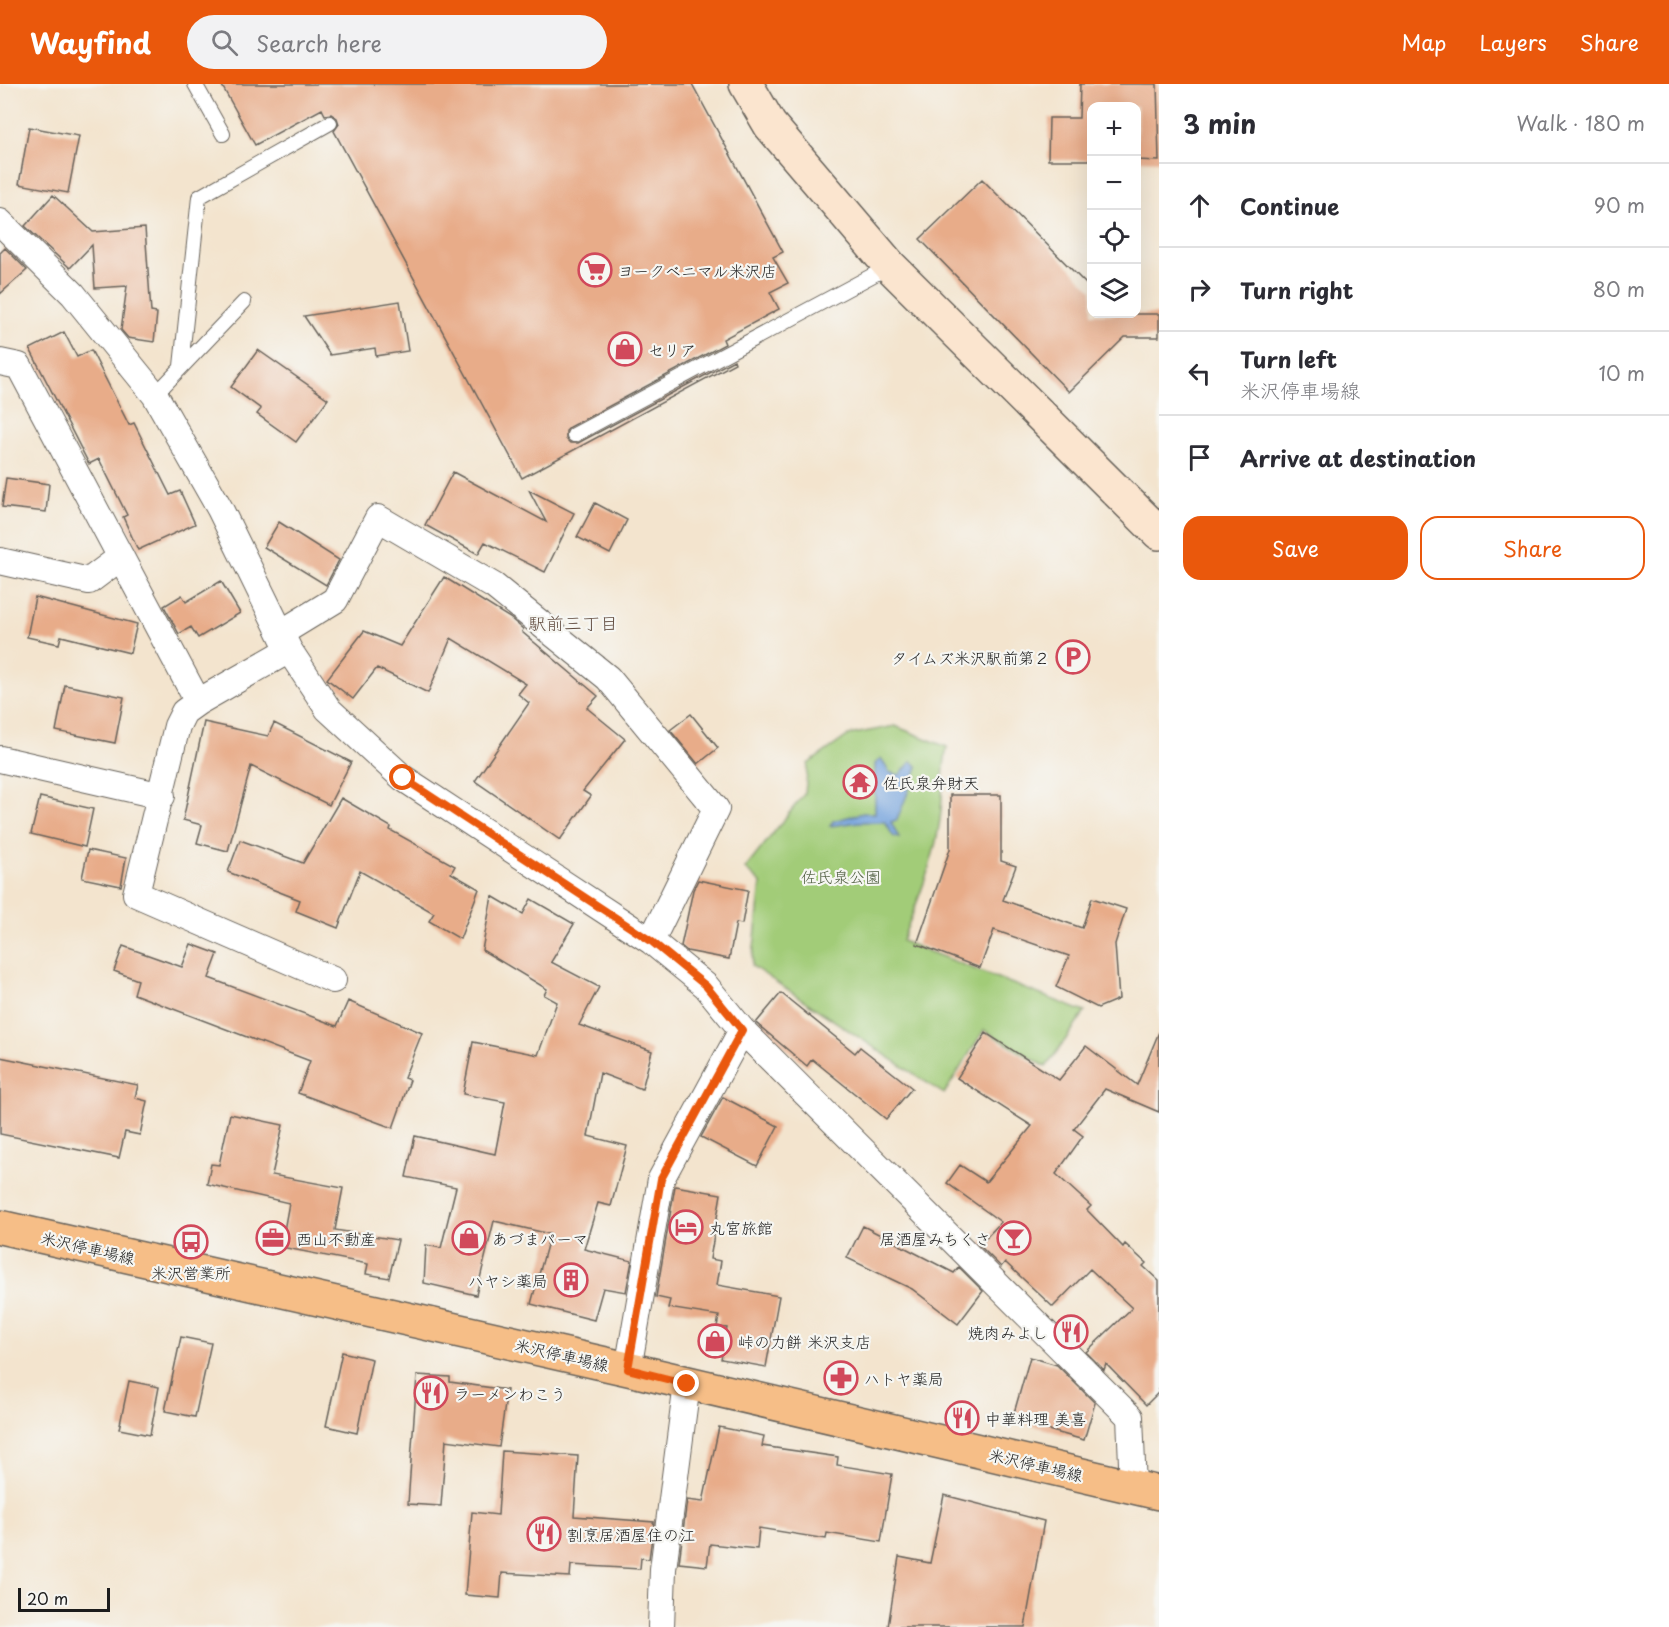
<!DOCTYPE html>
<meta charset="utf-8">
<style>
body{margin:0;font-family:"Playpen Sans","Klee One",sans-serif;background:#f2f2f3;color:#2b2b33}
.controls{position:absolute;right:18px;top:18px;display:grid;overflow:hidden;border-radius:12px;box-shadow:0 6px 24px #0002}
.controls button{width:54px;height:54px;display:grid;place-items:center;padding:0;border:0;border-bottom:2px solid #e1e1e2;background:#fff;color:#2b2b33;font:30px sans-serif}
.scale{position:absolute;left:18px;bottom:15px;width:92px;box-sizing:border-box;padding-left:6px;border:3px solid #1c1c1c;border-top:0;font-size:16px;line-height:21px;white-space:nowrap;color:#1c1c1c;-webkit-text-stroke:4px #f6f6f2;paint-order:stroke}
.stop{position:absolute;width:18px;height:18px;margin:-14px;border:4px solid #ea580c;border-radius:50%;background:#fff}
.stop.end{background:#ea580c;border-color:#fff;box-shadow:0 2px 6px #0008}
.list{margin:0;padding:0;list-style:none}
h2{display:flex;justify-content:space-between;align-items:center;height:78px;margin:0;padding:0 24px;font-size:26px}
h2 small{font-size:20px;font-weight:400;color:#7c7c81}
.list li{display:grid;grid-template-columns:39px 1fr auto;gap:18px;align-items:center;box-sizing:border-box;height:84px;padding:0 24px;border-top:2px solid #e1e1e2}
.list b{display:block;font-size:22px;white-space:nowrap}
.list p{margin:0;font-size:20px;white-space:nowrap;color:#7c7c81}
.list em{font-size:20px;font-style:normal;color:#7c7c81}
.actions{display:flex;gap:12px;padding:18px 24px}
.actions a{flex:1;padding:14px 0;border:2px solid #ea580c;border-radius:18px;text-align:center;font-size:21px;color:#ea580c}
.actions .main{background:#ea580c;color:#fff}
.icon{flex:none;width:33px;height:33px;fill:none;stroke:currentColor;stroke-width:2;stroke-linecap:round;stroke-linejoin:round}
.map{position:relative;flex:none;width:1159px;height:1543px;overflow:hidden}
header{display:flex;align-items:center;gap:36px;box-sizing:border-box;height:84px;padding:0 30px;background:#ea580c;color:#fff}
header strong{font-size:28px}
nav{display:flex;gap:33px;margin-inline-start:auto;font-size:21px}
.search{width:420px;height:54px;background:#f2f2f3;display:flex;align-items:center;gap:15px;box-sizing:border-box;padding:0 21px;border-radius:33px;color:#7c7c81;font-size:22px}
main{display:flex}
aside{flex:1;background:#fff}
.map>svg:first-child{display:block}
.green{fill:#a2cc78;stroke:#5f744a;stroke-width:1.5}
.water{fill:#73a2dd;stroke:#485f7c;stroke-width:1.5}
.building{fill:#e8ac89}
.lines{fill:none;stroke-linecap:round;stroke-linejoin:round}
.lane-casing{stroke:#67625a;stroke-width:16}
.street-casing{stroke:#67625a;stroke-width:28}
.secondary-casing{stroke:#67625a;stroke-width:36}
.primary-casing{stroke:#67625a;stroke-width:36}
.lane{stroke:#fff;stroke-width:14}
.street{stroke:#fff;stroke-width:26}
.secondary{stroke:#fbe5cf;stroke-width:33}
.primary{stroke:#f6be87;stroke-width:33}
.route{stroke:#ea580c;stroke-width:8}
.labels{text-anchor:middle;dominant-baseline:central;stroke-width:4.5;stroke-linejoin:round;paint-order:stroke}
.poi-label{font-size:16px;fill:#1c1c1c;stroke:#f6f6f2;text-anchor:start}
.park-label{font-size:16px;fill:#4b5a3c;stroke:#f6f6f2}
.street-label{font-size:16px;fill:#1c1c1c;stroke:#f6f6f2}
.neighbourhood-label{font-size:18px;fill:#634e42;stroke:#f6f6f2}
</style>
<header>
<strong>Wayfind</strong>
<div class="search"><svg class="icon" aria-label="search" viewBox="0 0 24 24"><circle cx="10" cy="10" r="6"/><path d="M15 15l6 6"/></svg>Search here</div>
<nav><a>Map</a><a>Layers</a><a>Share</a></nav>
</header>
<main>
<div class="map">
<svg width="1159" height="1543" viewBox="0 0 1159 1543">
<rect width="100%" height="100%" fill="#f6f6f2"/>
<filter id="ink" filterUnits="userSpaceOnUse"><feTurbulence type="fractalNoise" baseFrequency=".0167" numOctaves="2"/><feDisplacementMap in="SourceGraphic" scale="12" xChannelSelector="R" yChannelSelector="G"/><feConvolveMatrix kernelMatrix="1 2 1 2 8 2 1 2 1" color-interpolation-filters="sRGB"/></filter>
<filter id="wash" filterUnits="userSpaceOnUse"><feTurbulence type="fractalNoise" baseFrequency=".008" numOctaves="4" result="noise"/><feDisplacementMap in="SourceGraphic" scale="24" xChannelSelector="R" yChannelSelector="G"/><feGaussianBlur stdDeviation="1.35" result="paint"/><feColorMatrix in="noise" values="0 0 0 0 0 0 0 0 0 0 0 0 0 0 0 0 0 1.4 0 .05"/><feComposite in="paint" operator="in"/></filter>
<g filter="url(#wash)">
<rect width="100%" height="100%" fill="#f3e4ce"/>
<path class="green" d="M895,642l52,21c-6,26 -3,53 -8,79 -6,39 -23,78 -37,115l183,71 -39,55 -62,-37 -40,64 -192,-128 9,-83 -16,-14 60,-76 3,-29 41,-29z"/>
<path class="water" d="M881,674l8,14 10,3 13,-14 6,6 -21,53 -6,2 8,16 -6,-2 -8,-14h-26l-29,4 3,-5 30,-8h12v-49z"/>
<g id="blocks">
<path class="building" d="M221,0h471l91,168 -10,5 15,26 -18,9 9,17 -56,30 2,5 -155,83 -4,4v8l4,4h8l156,-83 1,3 -213,115 -188,-347 5,-7 -2,-6 -6,-4 -6,1 -3,-6 -67,36z
M1080,0h77l2,77 -22,-1v-54h-45v54h-44l1,-42h30z
M29,43l50,9 -11,57 -49,-9z
M982,95l110,111v24h67v23h-34l-56,55 -149,-153z
M53,111l40,37 52,-4 6,84 6,1 -3,29 -26,-4 -7,-8 6,-44 -32,2 -3,-43 -22,23 -45,-42z
M5,164l22,22 -27,24v-41z
M400,217l8,50 -32,5 -1,-8 -45,7 -26,-39z
M64,248l13,25 14,-7 38,75 5,-2 36,72 10,-4 15,33 -57,26 -15,-33 4,-2 -28,-56 -10,5 -59,-115z
M258,266l70,49 -32,43 -39,-28 4,-5 -30,-22z
M453,388l93,50 -17,-32 45,23 -29,59 -60,-30 -7,12 -53,-29z
M6,394l43,6 -3,28 -44,-5z
M595,419l32,17 -17,34 -33,-17z
M279,438l60,38 -13,25 -62,-38z
M444,493l66,41 13,11 -1,3 76,64 -11,12 38,31 -42,52 8,5 -31,44 -85,-59 54,-78 -11,-9 8,-10 -75,-46 -23,55 -51,-25 -24,31 -26,-20 37,-48 36,15z
M221,497l19,32 -42,25 -7,-11 -12,7 -15,-28 18,-11 4,7z
M35,513l102,27 -7,29 -69,-17 -2,8 -32,-7z
M65,601l59,12 -9,46 -59,-12z
M691,630l27,34 -20,16 -28,-34z
M204,638l64,14 6,-13 77,39 -22,43 -78,-39 -23,85 -31,-8 5,-18 -19,-5z
M950,711h51v66l15,5 -13,34 79,28 10,-30 34,11 -11,35 4,55 -21,9 -42,-21 13,-31 -75,-26 -14,38 -63,-24 33,-95z
M40,713l53,12 -8,38 -54,-13z
M341,714l50,29 -1,3 65,36 -4,7 28,16 -19,50 -31,-18 5,-8 -74,-42 -22,57 -42,-17 4,-11 -72,-28 12,-32 63,23z
M88,766l38,8 -5,28 -39,-8z
M698,796l50,10 -6,34 -6,-1 -7,36 -42,-8 -6,-5 12,-56z
M492,812l31,18 8,-15 43,25 -23,38 48,25 -20,38 73,26 -10,38 -42,-16 -12,63 39,10 -16,60 -13,-3 -14,46 48,12 -6,31 -23,-4 -9,32 -63,-16 19,-70 -56,-13 -18,74 -52,-12 2,-38 15,3 15,-61 -50,-10 9,-41 80,18 10,-52 -42,-8 10,-52 65,13 19,-53 -13,-7 3,-6 -65,-39z
M191,860l27,10 -9,24 128,48 11,-25 74,32 -18,45 6,2 -17,48 -95,-35 12,-32 -176,-67 4,-14 -24,-9 9,-25 59,21z
M781,909l74,60 5,-6 52,41 -26,31 -74,-60 -5,7 -51,-43z
M1159,948v80l-54,-23 -31,40 9,7 -27,38 35,32 -4,4 36,37 2,-3 21,19 -3,3 16,15v111l-13,13 -40,-41 -2,6 -18,-18 46,-44 -42,-39 -37,38 -48,-45 -4,5 -22,-22 22,-23 -54,-39 13,-18 26,17 46,-56 -75,-48 29,-45 73,47 27,-34 51,39z
M0,973l138,28 -3,13 12,3 -7,34 -15,-3 -6,26 -119,-24z
M723,1013l55,29 -21,40 -56,-29z
M230,1030l53,11 -11,50 71,13 -8,42 63,10 -9,38 -23,-4 2,-10 -87,-17 8,-44 -82,-19 4,-20 8,1z
M675,1102l46,8 -11,65 11,2 -4,24 62,11 -13,71 -45,-8 6,-31 -10,-1 2,-11 -51,-8 2,-8 -14,-3z
M863,1142l91,47 5,-6 24,24 -25,33 -46,-35 -65,-31z
M181,1253l30,6 -16,74 -30,-6z
M342,1268l30,7 -15,74 -31,-7z
M1030,1273l27,8 38,38 -11,37 -72,-20z
M417,1291l33,2v5l57,8 -8,57 -53,-7 -5,66 -33,-2z
M129,1297l30,6 -9,48 -31,-6z
M719,1343l45,9 -2,10 76,11 -1,8 55,9 -11,68 -54,-9 -1,6 -67,-11 -2,21 -47,-5 -3,22 -28,-3 8,-63 16,2z
M502,1367l76,5 -4,60 80,6 -5,37 -8,-1 -1,11 -69,-4 -1,12 -68,-4 -2,25 -35,-3 7,-83 26,3z
M944,1411l100,26 -19,106h-137l11,-70 31,6z"/>
</g>
</g>
<g filter="url(#ink)">
<use href="#blocks" fill-opacity="0" stroke="#67625a" stroke-width="1.5"/>
<g class="lines">
<g class="lane-casing">
<path id="lane" d="M195,0l28,50
M181,282l18,-169 131,-74
M155,311l89,-93
M574,351l316,-169"/>
</g>
<g class="street-casing">
<path id="street" d="M0,138l73,72 82,101 65,114 69,141 39,59 75,69 248,163 55,45 36,44 388,387 3,70
M0,278l19,4 179,336 -14,10 -7,14 -41,168 197,86
M0,477l89,20 32,-24
M281,549l54,-33 43,-82 116,68 114,92 108,131 -65,132
M198,618l91,-52
M0,675l162,37
M628,1285l33,-190 81,-149
M661,1543l2,-58 24,-185"/>
</g>
<g class="secondary-casing">
<path id="secondary" d="M746,0l24,41 120,141 269,267"/>
</g>
<g class="primary-casing">
<path id="primary" d="M0,1143l628,142 531,124"/>
</g>
<use href="#lane" class="lane"/>
<use href="#street" class="street"/>
<use href="#secondary" class="secondary"/>
<use href="#primary" class="primary"/>
</g>
</g>
<g class="lines" filter="url(#ink)">
<path class="route" d="M403,694l248,163 55,45 36,44 -81,149 -33,190 59,15"/>
</g>
<defs>
<g id="supermarket-ring" transform="scale(1.725)"><circle r="9.5" fill="#f6f6f2" stroke="#d1495b" stroke-width="1.5"/><path d="M-6-5.5h2.5l.6 2H6L4.5 2H-2.5L-4.4-4H-6ZM-1.5 3.2a1.3 1.3 0 1 0 .1 0ZM3 3.2a1.3 1.3 0 1 0 .1 0Z" fill="#d1495b"/></g>
<g id="shop-ring" transform="scale(1.725)"><circle r="9.5" fill="#f6f6f2" stroke="#d1495b" stroke-width="1.5"/><path d="M-5-2.5h2.3a2.7 3.5 0 0 1 5.4 0H5L5.5 6h-11ZM-1.5-2.5h3a1.5 2.3 0 0 0-3 0Z" fill="#d1495b"/></g>
<g id="parking-ring" transform="scale(1.725)"><circle r="9.5" fill="#f6f6f2" stroke="#d1495b" stroke-width="1.5"/><path d="M-3.5-5.5H1a3.5 3.5 0 0 1 0 7H-1V5.5H-3.5ZM-1-3.4V-.6H.8a1.4 1.4 0 0 0 0-2.8Z" fill="#d1495b"/></g>
<g id="temple-ring" transform="scale(1.725)"><circle r="9.5" fill="#f6f6f2" stroke="#d1495b" stroke-width="1.5"/><path d="M0-6L5-2H3V0L6.5 2.5H4V6H1.5V3h-3V6H-4V2.5H-6.5L-3 0V-2H-5Z" fill="#d1495b"/></g>
<g id="hotel-ring" transform="scale(1.725)"><circle r="9.5" fill="#f6f6f2" stroke="#d1495b" stroke-width="1.5"/><path d="M-6-4.5h1.5V1H6V5H4.5V3h-9V5H-6ZM-4 0a1.8 1.8 0 1 1 3.6 0ZM.5 0V-2.5h3Q6-2.5 6 0Z" fill="#d1495b"/></g>
<g id="office-ring" transform="scale(1.725)"><circle r="9.5" fill="#f6f6f2" stroke="#d1495b" stroke-width="1.5"/><path d="M-6-3h4V-5.5h4V-3h4V5H-6ZM-1-4.5V-3h2v-1.5ZM-6 0V1H6V0Z" fill="#d1495b"/></g>
<g id="bar-ring" transform="scale(1.725)"><circle r="9.5" fill="#f6f6f2" stroke="#d1495b" stroke-width="1.5"/><path d="M-6-5H6L.8 .8V4.5H3.5V6h-7V4.5H-.8V.8Z" fill="#d1495b"/></g>
<g id="bus-ring" transform="scale(1.725)"><circle r="9.5" fill="#f6f6f2" stroke="#d1495b" stroke-width="1.5"/><path d="M-5-6H5V4H4V6H2V4H-2V6H-4V4H-5ZM-3.5-4V0h7V-4ZM-3.5 1.2v1.5H-2V1.2ZM2 1.2v1.5H3.5V1.2Z" fill="#d1495b"/></g>
<g id="building-ring" transform="scale(1.725)"><circle r="9.5" fill="#f6f6f2" stroke="#d1495b" stroke-width="1.5"/><path d="M-4-6H4V6H1V3H-1V6H-4ZM-2.5-4.3h1.7v1.8h-1.7ZM.8-4.3h1.7v1.8H.8ZM-2.5-1h1.7V.8h-1.7ZM.8-1h1.7V.8H.8Z" fill="#d1495b"/></g>
<g id="restaurant-ring" transform="scale(1.725)"><circle r="9.5" fill="#f6f6f2" stroke="#d1495b" stroke-width="1.5"/><path d="M-5-6h1v4h1v-4h1v4h1v-4h1v5L-1.5 .5V6h-2V.5L-5-1ZM5-6V6H3V1.5H1.5Q1.5-4 5-6Z" fill="#d1495b"/></g>
<g id="pharmacy-ring" transform="scale(1.725)"><circle r="9.5" fill="#f6f6f2" stroke="#d1495b" stroke-width="1.5"/><path d="M-2-6h4v4h4v4h-4v4h-4v-4h-4v-4h4Z" fill="#d1495b"/></g>
</defs>
<g fill-rule="evenodd">
<use href="#supermarket-ring" x="595" y="186"/>
<use href="#shop-ring" x="625" y="265"/>
<use href="#parking-ring" x="1073" y="573"/>
<use href="#temple-ring" x="860" y="698"/>
<use href="#hotel-ring" x="686" y="1143"/>
<use href="#office-ring" x="273" y="1154"/>
<use href="#shop-ring" x="469" y="1154"/>
<use href="#bar-ring" x="1014" y="1154"/>
<use href="#bus-ring" x="191" y="1158"/>
<use href="#building-ring" x="571" y="1196"/>
<use href="#restaurant-ring" x="1071" y="1248"/>
<use href="#shop-ring" x="715" y="1257"/>
<use href="#pharmacy-ring" x="841" y="1294"/>
<use href="#restaurant-ring" x="431" y="1309"/>
<use href="#restaurant-ring" x="962" y="1334"/>
<use href="#restaurant-ring" x="544" y="1450"/>
</g>
<g class="labels">
<g class="poi-label">
<text x="618" y="186">ヨークベニマル米沢店</text>
<text x="648" y="265">セリア</text>
<text x="1050" y="573" text-anchor="end">タイムズ米沢駅前第２</text>
<text x="883" y="698">佐氏泉弁財天</text>
<text x="709" y="1143">丸宮旅館</text>
<text x="296" y="1154">西山不動産</text>
<text x="492" y="1154">あづまパーマ</text>
<text x="991" y="1154" text-anchor="end">居酒屋みちくさ</text>
<text x="191" y="1188" text-anchor="middle">米沢営業所</text>
<text x="548" y="1196" text-anchor="end">ハヤシ薬局</text>
<text x="1048" y="1248" text-anchor="end">焼肉みよし</text>
<text x="738" y="1257">峠の力餅 米沢支店</text>
<text x="864" y="1294">ハトヤ薬局</text>
<text x="454" y="1309">ラーメンわこう</text>
<text x="985" y="1334">中華料理 美喜</text>
<text x="567" y="1450">割烹居酒屋住の江</text>
</g>
<g class="park-label">
<text x="841" y="792">佐氏泉公園</text>
</g>
<g class="street-label">
<text transform="translate(88 1163) rotate(13)">米沢停車場線</text>
<text transform="translate(562 1270) rotate(13)">米沢停車場線</text>
<text transform="translate(1036 1380) rotate(13)">米沢停車場線</text>
</g>
<g class="neighbourhood-label">
<text x="573" y="538">駅前三丁目</text>
</g>
</g>
</svg>
<div class="controls">
<button>+</button>
<button>−</button>
<button><svg class="icon" aria-label="locate" viewBox="0 0 24 24"><circle cx="12" cy="12" r="6"/><path d="M12 2v4M12 18v4M2 12h4M18 12h4"/></svg></button>
<button><svg class="icon" aria-label="layers" viewBox="0 0 24 24"><path d="M12 4l9 5-9 5-9-5zM3 14l9 5 9-5"/></svg></button>
</div>
<div class="scale">20 m</div>
<div class="stop" style="left:403px;top:694px"></div>
<div class="stop end" style="left:687px;top:1300px"></div>
</div>
<aside>
<h2>3 min<small>Walk · 180 m</small></h2>
<ul class="list">
<li><svg class="icon" aria-label="ahead" viewBox="0 0 24 24"><path d="M12 20V5M6 11l6-6 6 6"/></svg><div><b>Continue</b></div><em>90 m</em></li>
<li><svg class="icon" aria-label="right" viewBox="0 0 24 24"><path d="M7 20v-9h11M14 6l5 5-5 5"/></svg><div><b>Turn right</b></div><em>80 m</em></li>
<li><svg class="icon" aria-label="left" viewBox="0 0 24 24"><path d="M17 20v-9H6M10 6l-5 5 5 5"/></svg><div><b>Turn left</b><p>米沢停車場線</p></div><em>10 m</em></li>
<li><svg class="icon" aria-label="arrive" viewBox="0 0 24 24"><path d="M6 21V4h12l-3 4 3 4H6"/></svg><div><b>Arrive at destination</b></div></li>
</ul>
<div class="actions"><a class="main">Save</a><a>Share</a></div>
</aside>
</main>
